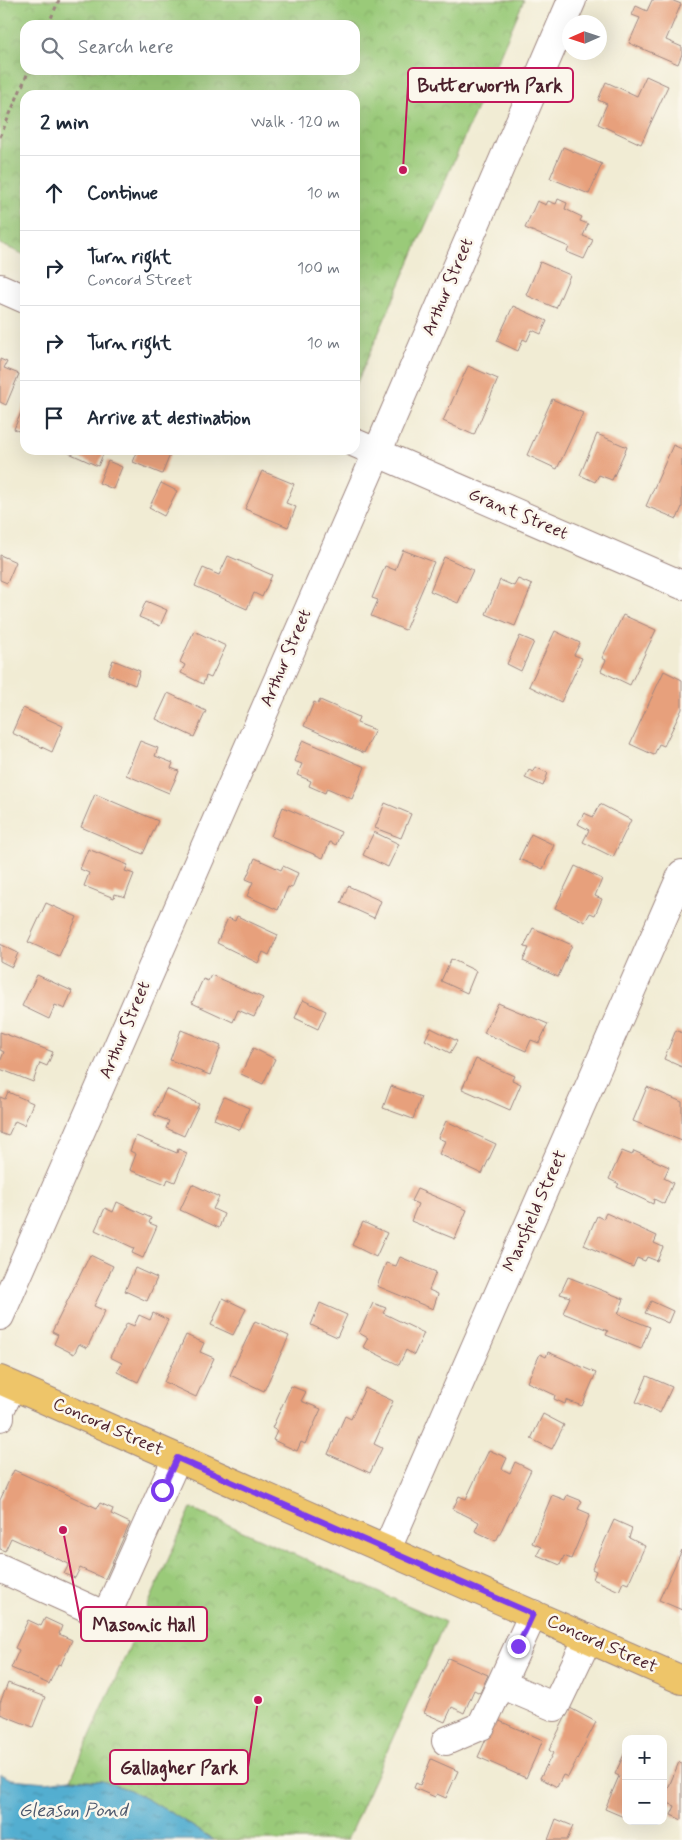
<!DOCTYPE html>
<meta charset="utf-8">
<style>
body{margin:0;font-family:Mynerve,sans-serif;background:#f2f2f3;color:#1f2937}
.controls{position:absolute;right:15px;bottom:15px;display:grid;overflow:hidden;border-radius:10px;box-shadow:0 5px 20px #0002}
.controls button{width:45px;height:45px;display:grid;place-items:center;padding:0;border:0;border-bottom:1px solid #e0e1e3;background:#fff;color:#1f2937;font:25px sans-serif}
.compass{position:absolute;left:562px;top:15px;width:45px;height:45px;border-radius:50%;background:#fff;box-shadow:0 5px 20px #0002;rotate:267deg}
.stop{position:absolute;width:15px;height:15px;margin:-11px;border:4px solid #7c3aed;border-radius:50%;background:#fff}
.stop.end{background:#7c3aed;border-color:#fff;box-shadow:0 1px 5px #0008}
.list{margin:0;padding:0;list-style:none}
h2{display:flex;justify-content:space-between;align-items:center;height:65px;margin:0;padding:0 20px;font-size:21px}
h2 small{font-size:16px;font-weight:400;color:#747a83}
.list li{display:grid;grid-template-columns:32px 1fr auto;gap:15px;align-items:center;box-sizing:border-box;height:75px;padding:0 20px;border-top:1px solid #e0e1e3}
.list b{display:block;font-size:19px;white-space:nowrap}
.list p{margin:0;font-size:16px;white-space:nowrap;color:#747a83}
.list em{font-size:16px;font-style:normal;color:#747a83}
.icon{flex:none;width:28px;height:28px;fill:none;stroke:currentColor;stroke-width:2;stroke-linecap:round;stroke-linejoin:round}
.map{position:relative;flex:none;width:682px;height:1840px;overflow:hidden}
.search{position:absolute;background:#fff;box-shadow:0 5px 20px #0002;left:20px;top:20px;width:340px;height:55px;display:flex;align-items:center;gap:12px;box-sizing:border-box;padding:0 18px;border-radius:15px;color:#747a83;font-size:19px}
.panel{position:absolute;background:#fff;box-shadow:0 5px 20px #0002;left:20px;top:90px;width:340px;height:365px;border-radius:15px}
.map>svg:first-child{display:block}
.park{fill:url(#park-crowns);stroke:#727452;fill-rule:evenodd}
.water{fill:url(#water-ripples);stroke:#4e667e}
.building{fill:#e7a07c}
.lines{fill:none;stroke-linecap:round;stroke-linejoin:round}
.minor-casing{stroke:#9e8680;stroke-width:30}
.major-casing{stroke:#9e8680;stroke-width:30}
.path{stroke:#9e8680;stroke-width:3;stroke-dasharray:4 4;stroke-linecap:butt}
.minor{stroke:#fff;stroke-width:28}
.major{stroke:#eec569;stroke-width:28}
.route{stroke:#7c3aed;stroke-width:6}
.labels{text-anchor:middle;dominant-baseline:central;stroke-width:5;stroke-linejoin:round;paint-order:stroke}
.street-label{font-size:18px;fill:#4a1f2b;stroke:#fbf7ec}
.water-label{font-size:19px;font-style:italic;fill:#4d586d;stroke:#fbf7ec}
.leader{fill:none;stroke:#c2185b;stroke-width:2}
.callout-dot{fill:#c2185b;stroke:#fbf7ec;stroke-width:2}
.callout{fill:#fbf7ec;stroke:#c2185b;stroke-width:2}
.callout-label{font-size:19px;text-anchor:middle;font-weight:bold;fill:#4a1f2b}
</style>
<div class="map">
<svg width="682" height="1840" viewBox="0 0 682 1840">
<defs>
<pattern id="park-crowns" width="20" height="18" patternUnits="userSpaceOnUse" patternTransform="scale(1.25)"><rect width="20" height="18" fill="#9aca79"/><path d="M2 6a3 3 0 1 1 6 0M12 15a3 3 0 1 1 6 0" fill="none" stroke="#86ad69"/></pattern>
<pattern id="water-ripples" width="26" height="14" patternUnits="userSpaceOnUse" patternTransform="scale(1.25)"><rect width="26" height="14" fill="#52aed0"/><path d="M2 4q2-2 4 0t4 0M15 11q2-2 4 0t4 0" fill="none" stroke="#468da9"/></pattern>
</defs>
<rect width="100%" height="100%" fill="#fbf7ec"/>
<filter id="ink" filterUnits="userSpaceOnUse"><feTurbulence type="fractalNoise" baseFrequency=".02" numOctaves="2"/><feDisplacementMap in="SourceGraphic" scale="10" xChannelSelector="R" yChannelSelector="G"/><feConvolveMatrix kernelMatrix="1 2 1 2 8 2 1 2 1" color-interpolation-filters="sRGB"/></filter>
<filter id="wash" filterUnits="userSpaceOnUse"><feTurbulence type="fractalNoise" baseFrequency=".0096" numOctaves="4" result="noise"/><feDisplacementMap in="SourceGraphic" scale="20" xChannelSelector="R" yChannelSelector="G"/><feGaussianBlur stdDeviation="1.12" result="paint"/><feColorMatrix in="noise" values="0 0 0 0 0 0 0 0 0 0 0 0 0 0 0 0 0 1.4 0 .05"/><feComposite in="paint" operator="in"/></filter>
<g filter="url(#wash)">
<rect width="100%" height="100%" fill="#f1ecd4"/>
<path class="park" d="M0,0h524l-169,387v-292h-330v160l-25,-11zM25,25h330v45h-330z
M191,1508l254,114 -98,218h-133l-41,-26 -43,-24 -28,-9 -31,-2z"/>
<path class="water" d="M0,1774l11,5 35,3 25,-3 31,2 28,9 43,24 41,26h-214z"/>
<g id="blocks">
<path class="building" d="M652,0h19l10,4 -15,36 16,7v7l-4,10 -49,-21 11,-25 -8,-3 4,-9 11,5z
M646,76l22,10 -27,58 -43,-20 9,-20 -9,-4 8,-18 31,14z
M563,147l39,17 -13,30 -39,-16z
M558,199l9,4 -2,6 17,8 -2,4 8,3 -5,12 10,4 -9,19 -17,-7 2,-5 -44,-19 12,-27 9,4 2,-4 8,3z
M540,262l30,13 -14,33 -30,-13z
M513,306l34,15 -6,13 -9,-4 -5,11 -4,-2 -5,12 -21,-10z
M0,359l7,3 -3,6 15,6 -13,31 -6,-3z
M468,366l30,13 -24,56 -31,-14z
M552,399l31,14 -26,56 -30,-14z
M25,403v31l-11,-5z
M597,434l30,13 -15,33 -13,-5 -4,7 -15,-7z
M673,445l9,4v58l-5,12 -31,-13z
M70,450h35l-7,16 -29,-13z
M138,450h34l-10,24 -29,-12z
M108,461l14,6 -9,22 -14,-6z
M262,471l32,13 -8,19 10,4 -8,20 -43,-18z
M161,483l16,8 -13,25 -15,-8z
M403,550l31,12 -29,68 -34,-14 7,-16 -6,-2 13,-32 10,4z
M0,555l16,7 -9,21 -7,-3z
M228,556l44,19 -10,22 -8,-4 -7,16 -52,-23 8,-18 16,7z
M444,557l29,13 -15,33 -28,-12z
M518,579l14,6 -17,41 -29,-12 14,-34 14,6z
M146,601l21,9 -7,16 -21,-9z
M623,615l33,15 -26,55 -29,-14 5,-11 -4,-2z
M194,631l32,15 -15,32 -5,-2 -3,8 -22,-11 4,-8 -5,-3z
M555,631l25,12 -6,12 8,3 -21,44 -32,-16z
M520,636l14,6 -13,29 -14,-7z
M113,660l27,11 -5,14 -27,-11z
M664,671l18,9v29l-18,37 -5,-2 -5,11 -24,-11z
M168,693l38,18 -12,26 -38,-18z
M320,700l39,17 -2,6 18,7 -11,23 -60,-27 10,-24 4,2z
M23,708l40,18 -11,26 -40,-19z
M303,740l62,27 -13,32 -25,-11 -2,5 -16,-7 2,-5 -14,-6 5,-11 -8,-3z
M140,741l18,7 -3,8 18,7 -2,5 8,3 -10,22 -43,-18z
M535,767l13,6 -5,13 -18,-8 4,-8 4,2z
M95,794l63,27 -15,33 -62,-27z
M385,803l26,11 -10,24 -26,-10z
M600,804l31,16 -18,37 -30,-15 6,-12 -11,-6 6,-11 9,4z
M283,807l58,25 -5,13 -6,-3 -7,16 -52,-22z
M374,832l25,12 -11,23 -25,-12z
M531,834l23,11 -11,24 -24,-10z
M88,849l40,16 -3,6 9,3 -9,23 -10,-3 -1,4 -30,-12 5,-13 -9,-4z
M255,858l26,12 2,-4 15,7 -6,15 -4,-1 -10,23 -31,-14 6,-14 -7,-3z
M575,866l27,13 -7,17 7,3 -7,16 -5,-2 -5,9 -30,-14z
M348,886l33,15 -7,17 -33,-15z
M46,903l31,14 -18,39 -31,-14z
M237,916l41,19 -9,20 -6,-3 -5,11 -41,-20 11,-25 7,3z
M533,928l39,17 -14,32 -35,-16 6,-13 -5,-1z
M0,944l18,9 -6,14 -12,-6z
M451,959l25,12 -9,22 -26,-12z
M37,975l35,16 -7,18 -10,-4 -6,14 -27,-13z
M211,975l52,23 -9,19 -16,-7 -5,12 -41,-19 11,-24 5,2z
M303,1000l23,11 -8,18 -23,-11z
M498,1003l50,21 -9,19 -8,-3 -5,11 -42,-18z
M431,1028l26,13 -7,12 -25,-13z
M181,1030l40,16 -11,29 -40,-15z
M676,1030l6,3v34l-18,-8z
M0,1032l53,20 -6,14 -7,-3 -7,19 -33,-13v-7l4,-10 -4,-2z
M253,1048l22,11 -12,25 -22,-10z
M476,1059l38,17 -2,4 9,4 -11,26 -48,-21z
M391,1086l30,11 -8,22 -30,-11z
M647,1087l35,15v39l-49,-20z
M166,1089l33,15 -15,32 -18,-8 3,-7 -15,-6z
M8,1092l25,11 -9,22 -9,-4 -7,15 -8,-3v-36l5,2z
M224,1097l25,11 -9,22 -26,-11z
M446,1121l50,23 -14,30 -43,-20 6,-13 -7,-3z
M136,1136l41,17 1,-4 9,4 -12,29 -7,-3 -2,5 -36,-14 6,-16 -6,-3z
M622,1151l10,4 2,-4 35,16 -5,11 9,5 -9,21 -10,-5 -1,5 -36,-17 2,-3 -10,-5z
M192,1184l27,13 -6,12 11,5 -5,14 -39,-18z
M417,1189l50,21 -12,29 -44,-18 7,-17 -7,-3z
M117,1202l34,16 -2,5 8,3 -14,32 -11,-5 2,-5 -39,-18 10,-22 8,4z
M606,1213l51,23 -3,7 9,4 -6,14 -10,-4 -2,4 -8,-3 -4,9 -49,-22 13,-29 6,3z
M363,1222l24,11 -11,24 -24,-12z
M90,1255l23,11 -19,40 11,5 -18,37 -8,-4 -5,10 -20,-10 4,-9 -6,-3z
M400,1257l36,15 -7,18 9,4 -5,15 -56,-23 9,-23 10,3z
M135,1268l22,10 -10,23 -22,-10z
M568,1277l56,22 -6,15 32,13 -9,22 -35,-14 2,-4 -45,-18 7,-16 -10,-3z
M223,1298l23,11 -13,26 -22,-10z
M651,1301l22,10 -5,12 -23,-10z
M320,1303l27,12 -10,22 -26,-12z
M373,1303l13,5 -3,5 41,20 -10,22 -8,-5 -7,15 -36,-18 5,-9 -9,-5z
M153,1313l15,7 -30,62 -21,-10 5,-9 -12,-6 17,-34 7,3 5,-11 11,5z
M255,1321l34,15 -25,55 -34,-16z
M186,1335l18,8 -4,9 14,6 -18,39 -32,-15z
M548,1352l48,21 -14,33 -16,-6 -1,4 -11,-5 1,-4 -28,-13 13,-28 6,3z
M647,1376l25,11 -12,26 -24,-11z
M291,1386l15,6 -5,9 20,8 -16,35 -4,-2 -4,9 -24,-11 4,-9 -5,-3z
M365,1388l28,13 -19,43 8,4 -12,25 -42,-19 17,-38 6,3z
M543,1414l21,11 -12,24 -21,-10z
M489,1450l18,8 -5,11 8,4 5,-11 16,8 -35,71 -21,-10 4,-9 -26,-13 6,-13 7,3z
M14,1470l83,38 3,-5 13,6 -2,5 19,9 -25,56 -25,-11 -5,10 -11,-4 5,-10 -58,-26 -6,13 -5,-2v-49z
M552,1495l13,5 2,-5 15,6 -4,8 12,5 -19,45 -7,-3 -4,9 -23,-10 4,-8 -9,-4z
M614,1520l18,8 -3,10 16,8 -17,38 -5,-2 -4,9 -26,-12 3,-8 -4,-2z
M682,1550v60l-23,-10z
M45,1618l17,8 -3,8 13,6 -11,25 -3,-1 -9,20 -38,-16 8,-18 -4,-2 13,-28 13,6z
M448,1658l40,17 -8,18 -6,-3 -10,23 -12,-6 -7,15 -21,-9z
M8,1683l37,14 -12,30 -33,-13v-11z
M570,1708l26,14 -28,55 -5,-2 -6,12 -17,-9 13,-25 -4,-3z
M495,1719l48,21 -17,38 -48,-21z
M626,1750v68l-21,-9 14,-33 -4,-2z
M431,1759l27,12 -12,27 -9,-4 -2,3 -21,-9 2,-5 4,2z
M679,1762l3,1v57l-11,-5 4,-9 -12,-5z
M556,1819l17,7 -6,14h-19z"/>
</g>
</g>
<g filter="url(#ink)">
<use href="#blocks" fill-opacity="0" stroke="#9e8680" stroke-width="1"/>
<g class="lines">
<g class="minor-casing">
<path id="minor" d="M0,288l25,11
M355,443l327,142
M0,1316l377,-863 195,-453
M0,1417v-7l12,-24
M387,1549l295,-675
M0,1568l106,48 71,-158
M533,1614l-32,70 54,23 33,-69
M446,1741l35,-15 20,-42"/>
</g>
<g class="major-casing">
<path id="major" d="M0,1380l682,300"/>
</g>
<path class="path" d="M48,25l11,-25
M0,137l29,-67"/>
<use href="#minor" class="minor"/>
<use href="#major" class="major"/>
</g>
</g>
<g class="lines" filter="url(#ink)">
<path class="route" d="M162,1490l15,-32 356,156 -15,32"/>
</g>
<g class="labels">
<g class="street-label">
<text transform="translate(448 287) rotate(-67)">Arthur Street</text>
<text transform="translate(518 514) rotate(23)">Grant Street</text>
<text transform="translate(286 658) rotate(-67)">Arthur Street</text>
<text transform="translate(125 1030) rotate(-67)">Arthur Street</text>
<text transform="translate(535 1211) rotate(-66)">Mansfield Street</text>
<text transform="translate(108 1427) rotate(24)">Concord Street</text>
<text transform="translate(602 1644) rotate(24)">Concord Street</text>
</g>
<g class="water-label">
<text x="73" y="1810">Gleason Pond</text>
</g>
</g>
<path class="leader" d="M403 170L408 85M63 1530L81 1624M258 1700L248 1767"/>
<g class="callout-dot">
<circle cx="403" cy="170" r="5"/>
<circle cx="63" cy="1530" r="5"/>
<circle cx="258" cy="1700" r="5"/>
</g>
<g class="callout">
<rect x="408" y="68" width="165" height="34" rx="5"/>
<rect x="81" y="1607" width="126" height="34" rx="5"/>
<rect x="110" y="1750" width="138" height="34" rx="5"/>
</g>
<g class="callout-label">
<text x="490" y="92">Butterworth Park</text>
<text x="144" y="1631">Masonic Hall</text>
<text x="179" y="1774">Gallagher Park</text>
</g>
</svg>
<div class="controls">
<button>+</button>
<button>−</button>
</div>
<svg class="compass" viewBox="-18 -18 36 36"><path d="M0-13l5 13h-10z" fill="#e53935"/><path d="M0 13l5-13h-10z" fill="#747a83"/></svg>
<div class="stop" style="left:162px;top:1490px"></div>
<div class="stop end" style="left:518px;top:1646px"></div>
<div class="search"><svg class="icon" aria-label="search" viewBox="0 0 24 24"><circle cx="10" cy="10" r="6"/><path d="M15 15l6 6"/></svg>Search here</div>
<section class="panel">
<h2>2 min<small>Walk · 120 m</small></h2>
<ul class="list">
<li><svg class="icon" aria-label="ahead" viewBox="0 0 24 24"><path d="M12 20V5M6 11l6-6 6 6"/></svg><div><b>Continue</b></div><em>10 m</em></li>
<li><svg class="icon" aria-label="right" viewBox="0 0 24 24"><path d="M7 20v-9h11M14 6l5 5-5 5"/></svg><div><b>Turn right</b><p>Concord Street</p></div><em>100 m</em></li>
<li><svg class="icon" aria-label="right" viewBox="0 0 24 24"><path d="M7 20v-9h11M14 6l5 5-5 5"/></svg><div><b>Turn right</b></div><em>10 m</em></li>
<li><svg class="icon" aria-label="arrive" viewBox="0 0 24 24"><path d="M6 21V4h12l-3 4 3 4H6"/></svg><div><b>Arrive at destination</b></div></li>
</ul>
</section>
</div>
